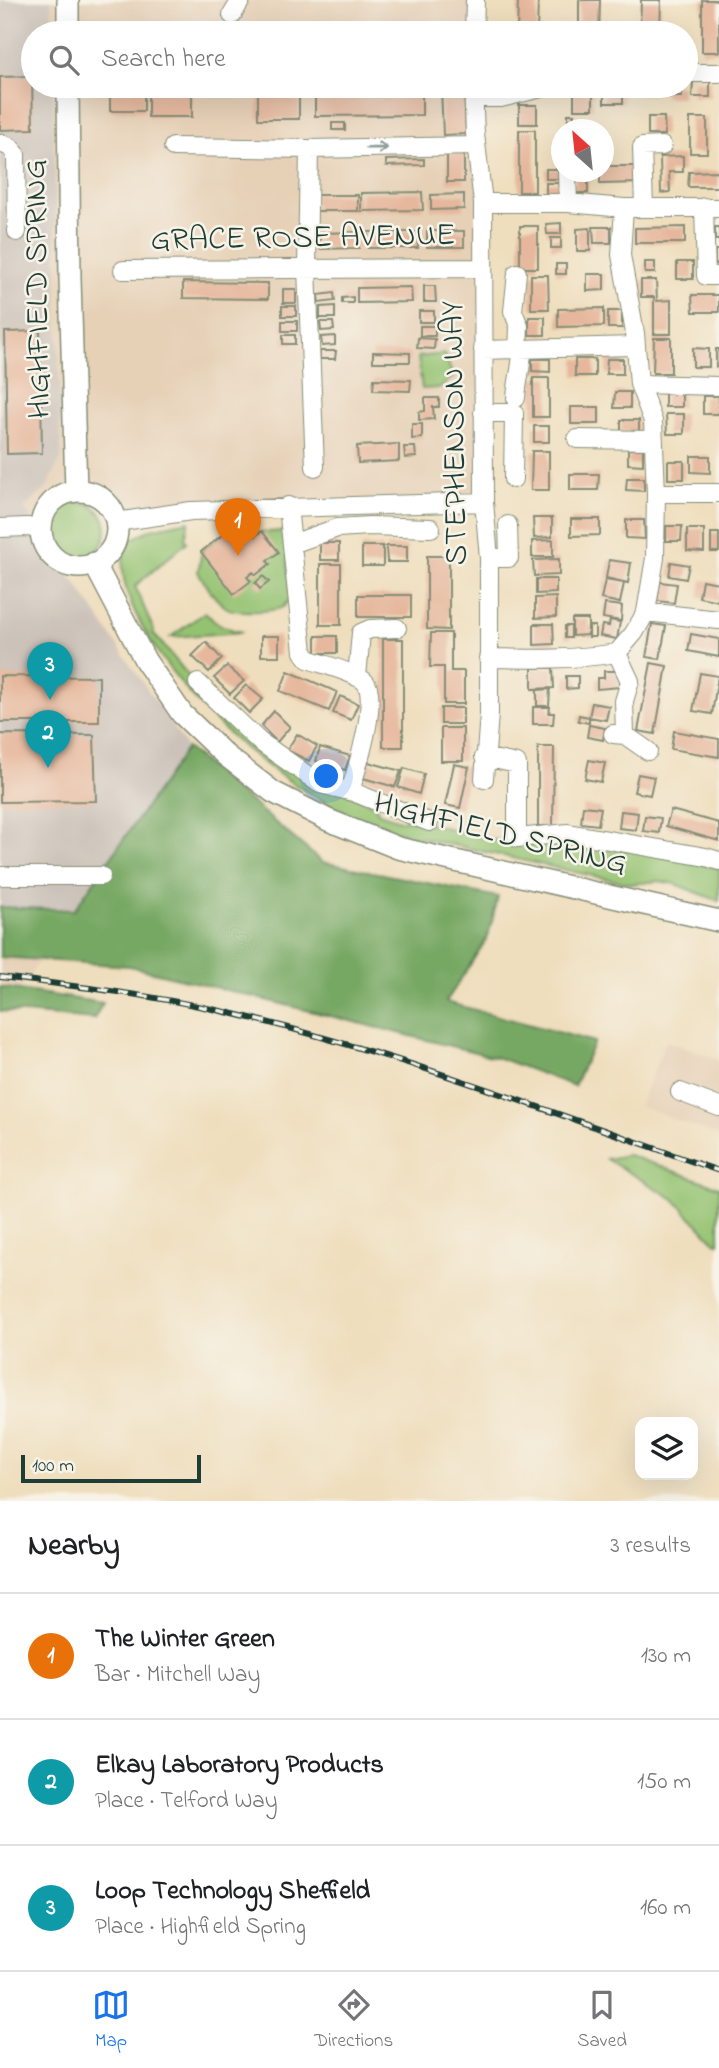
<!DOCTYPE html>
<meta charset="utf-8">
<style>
body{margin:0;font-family:"Indie Flower",sans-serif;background:#f6f6f6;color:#202124}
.controls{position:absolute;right:21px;bottom:21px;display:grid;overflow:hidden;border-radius:14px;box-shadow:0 7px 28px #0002}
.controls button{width:63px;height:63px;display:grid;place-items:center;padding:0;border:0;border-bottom:2px solid #e0e0e0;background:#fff;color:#202124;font:35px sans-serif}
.compass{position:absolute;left:551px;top:119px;width:63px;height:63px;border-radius:50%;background:#fff;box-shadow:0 7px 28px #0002;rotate:333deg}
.scale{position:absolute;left:21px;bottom:18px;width:180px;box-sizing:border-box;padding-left:7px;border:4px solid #1f3d34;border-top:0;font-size:19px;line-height:24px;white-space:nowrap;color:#1f3d34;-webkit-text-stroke:5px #f7f3e8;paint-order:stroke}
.you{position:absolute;left:327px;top:777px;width:24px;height:24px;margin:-18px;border:5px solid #fff;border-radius:50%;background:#1a73e8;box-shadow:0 0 0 10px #1a73e833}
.badge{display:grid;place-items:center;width:46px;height:46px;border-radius:50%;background:#1a73e8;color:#fff;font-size:23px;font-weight:700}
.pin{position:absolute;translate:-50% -58px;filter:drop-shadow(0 2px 4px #0008)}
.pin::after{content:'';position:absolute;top:37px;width:24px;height:21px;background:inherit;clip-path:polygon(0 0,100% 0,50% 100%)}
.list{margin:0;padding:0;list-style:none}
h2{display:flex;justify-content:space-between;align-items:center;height:91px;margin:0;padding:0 28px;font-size:30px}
h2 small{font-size:23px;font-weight:400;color:#757577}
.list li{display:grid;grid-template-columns:46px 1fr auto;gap:21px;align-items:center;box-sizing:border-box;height:126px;padding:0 28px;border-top:2px solid #e0e0e0}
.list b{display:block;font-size:26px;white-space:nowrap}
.list p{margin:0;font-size:23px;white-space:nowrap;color:#757577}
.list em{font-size:23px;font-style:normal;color:#757577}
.icon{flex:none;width:38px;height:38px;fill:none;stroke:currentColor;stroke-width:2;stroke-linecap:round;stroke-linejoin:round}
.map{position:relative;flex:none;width:719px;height:1501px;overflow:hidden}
.search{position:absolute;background:#fff;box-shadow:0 7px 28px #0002;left:21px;right:21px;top:21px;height:77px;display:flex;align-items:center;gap:18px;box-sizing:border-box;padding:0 24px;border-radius:38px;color:#757577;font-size:26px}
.sheet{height:469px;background:#fff}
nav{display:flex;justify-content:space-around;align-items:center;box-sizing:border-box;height:98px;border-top:2px solid #e0e0e0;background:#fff;font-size:19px;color:#757577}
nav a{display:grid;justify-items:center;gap:4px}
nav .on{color:#1a73e8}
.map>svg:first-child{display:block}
.built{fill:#e6d0b6}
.industrial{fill:#ccc2b9}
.green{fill:#94c271;stroke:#5a8052;stroke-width:2}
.forest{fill:#77a863;stroke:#4b724c;stroke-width:2}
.building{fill:#e6b79c}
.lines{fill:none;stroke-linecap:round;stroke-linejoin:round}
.minor-casing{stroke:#878e78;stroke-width:20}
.major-casing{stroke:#878e78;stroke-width:24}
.minor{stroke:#fff;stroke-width:18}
.major{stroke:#fff;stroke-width:21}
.rail-casing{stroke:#1f3d34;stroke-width:6}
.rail{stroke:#f7f3e8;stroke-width:3.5;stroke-dasharray:10;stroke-linecap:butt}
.oneway{stroke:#8f9e9a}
.labels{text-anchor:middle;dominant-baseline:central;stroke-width:5;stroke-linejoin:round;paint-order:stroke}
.street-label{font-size:32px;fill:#1f3d34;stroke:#f7f3e8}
</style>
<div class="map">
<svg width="719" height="1501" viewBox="0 0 719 1501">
<rect width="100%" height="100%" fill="#f7f3e8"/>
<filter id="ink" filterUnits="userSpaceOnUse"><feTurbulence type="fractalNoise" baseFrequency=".0143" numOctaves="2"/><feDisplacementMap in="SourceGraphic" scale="14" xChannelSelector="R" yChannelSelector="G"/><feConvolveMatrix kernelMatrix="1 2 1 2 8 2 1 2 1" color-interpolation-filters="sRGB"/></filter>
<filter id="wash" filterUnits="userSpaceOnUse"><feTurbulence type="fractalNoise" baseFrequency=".00686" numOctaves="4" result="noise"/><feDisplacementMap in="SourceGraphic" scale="28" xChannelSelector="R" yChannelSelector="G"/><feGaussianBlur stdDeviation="1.57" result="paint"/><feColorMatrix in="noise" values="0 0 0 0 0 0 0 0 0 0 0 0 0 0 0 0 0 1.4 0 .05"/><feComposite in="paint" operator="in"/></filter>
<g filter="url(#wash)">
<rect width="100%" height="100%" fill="#efdebd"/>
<path class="built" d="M0,0h476l2,33h-445v53h447l15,412 -366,13 -37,-12 -18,-1 -13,2 -22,11 -6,8 154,229 -180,260 -7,-1z
M666,1041l53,19v76l-80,-30z"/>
<path class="industrial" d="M0,0h51l1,33h-19v53h20l8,373 -15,30 -22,19 163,240 -113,162 -74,-3z"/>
<path class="green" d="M445,354l8,23 -13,11 -18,1 -4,-32z
M50 530a28 28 0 1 1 56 0a28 28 0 1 1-56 0Z
M189,521l-4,18 2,3 -52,44 19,45 -1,2 70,84 47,39 105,50 4,7 21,7 19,1 90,22 42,3 20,-9 148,31v33l-44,-17 -16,-3 -27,3c-50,-10 -101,-22 -151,-33 -42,-9 -84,-16 -123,-33 -85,-37 -158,-100 -208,-178 -16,-27 -38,-69 -21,-99l22,-12z
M286,531l4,67c-2,3 -4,6 -7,9 -9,5 -48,6 -56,1 -13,-9 -21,-23 -29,-36l4,-22 22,-16z
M205,612c10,12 22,17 38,20l-72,5z
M628,1155l91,32v56l-4,-1 -41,-43 -68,-40z"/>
<path class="forest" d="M187,748l135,114 176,35 -10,40 -42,65 148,40 -20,44 -75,-28 -370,-92 -129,-9v-50l74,3z
M0,987l103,16 -9,16 -94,-8z"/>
<g id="blocks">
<path class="building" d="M518,0h20l-1,33h-20z
M579,0h21l-1,33h-20z
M641,0h20l-1,33h-20z
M702,0h17v52h-17z
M32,76l1,53 -33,1v-53z
M693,81h17v16h-18z
M604,86h19v17h-19z
M636,86h18v9l-19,-1z
M665,86h17v11h-18z
M464,87l2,47 -23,1 -2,-47z
M422,88v27l-107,1v-27z
M258,89h41v30h-41z
M144,90v21h-34v-20z
M148,90h44v27h-44z
M574,91h19v18h-19z
M519,105h18v19h-18z
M568,114h6v12h-6z
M648,117h16l1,18h-17z
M690,118h17v35h-17z
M332,123h13v7h-13z
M519,130h16v62h-16z
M604,132h3v15h-3z
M447,154h17v28h-17z
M683,156v16h-14l1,20 -9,1 -1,-36z
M424,159v6l-38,1v-6z
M604,166h37v17l-41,1v-12h4z
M546,169h14v10h-14z
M719,171v16h-31l1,-15z
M575,176h13v17h-13z
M546,183h14v11h-14z
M422,192l1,18 -62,1v-18z
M464,194v15l-33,1v-15z
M315,195h43v16h-42z
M561,223v11h-14l-1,-10z
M520,226h18v42h-18z
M593,227h18v16h-17z
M685,227v16h-50v-15z
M715,227h4v13h-4z
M590,228v23h-13v-22z
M427,231h37v16h-37z
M359,232v16l-39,1v-16z
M368,232h49l1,16h-50z
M551,238h10v10h-10z
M715,250h4v14h-4z
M645,262h10v11h-10z
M677,262h16v17h-16z
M556,264h10v10h-10z
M587,274h17v16l-17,1z
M531,275h17l1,34h-18z
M641,280h15l1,21 14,-1v34h-17v-37h-13z
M183,282l85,1v16l-85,-1z
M424,286h11l1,16h-12z
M411,287l1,15 -55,1v-15z
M283,289h13v14h-13z
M334,293l1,8 -16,2 -1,-8z
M692,295h27v17h-26z
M353,297v6h-11v-5z
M282,306h14v10h-14z
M335,306v12h-15v-11z
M604,308v18l-46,1v-18z
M419,311h15v11h-15z
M608,311h14v17h-14z
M529,317h16v18h-16z
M282,321h15v10h-15z
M320,322h13l1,8 -13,1z
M420,326h15v10h-15z
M40,331l2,122 -35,1 -2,-122z
M283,335h12v9h-12z
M335,336v9l-13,1 -1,-9z
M418,338l17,1 -1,10 -17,-1z
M654,338h17v35h-18z
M693,348l16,1v18h-16z
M716,349h3v18h-3z
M320,351h16l-1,8h-15z
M373,352l37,1v9h-37z
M532,359h18v13l-18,-1z
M575,359h20v17h-20z
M607,359h16v15h-17z
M533,378h16v39h-16z
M374,379l37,1 -1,11 -37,-1z
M665,391h17v16h-17z
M615,392h15v16h-16z
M703,396h16v18h-16z
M425,398h14v9h-6l1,12 -15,1v-8l6,-1z
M571,407h28v17h-28z
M666,414h18v20h-17z
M621,420h18v12h-18z
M412,424h10v14l-10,1z
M534,426h15v16h-15z
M399,444v17l-41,2 -1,-17z
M404,447h11l1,10 -11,1z
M628,449h15v16l-15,-1z
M532,451h17v39h-18z
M691,456h19v17l-19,-1z
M668,461h16v18h-16z
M570,474h29l-1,16h-28z
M627,478h17v13l-18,-1z
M533,518h19v19l-18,1z
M571,519h29v16l-29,1z
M626,520h18l1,19 -19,-1z
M246,526l9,10 7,-5 17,21 -12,9 3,3 -14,11 -3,-3 -6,5 4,4 -17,13 -33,-42 25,-20 5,6z
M666,526h16l-1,15h-15z
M687,529h17v23l-17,-1z
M711,533h8v19h-8z
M553,540v17h-21v-16z
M320,543h19v17h-19z
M362,546h21v20h-21z
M386,546h21v16h-20z
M427,556h22v74l-22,-1z
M559,559v16l-25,1 -1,-16z
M609,560l22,3 -3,20 -22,-5z
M671,562l18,3 -3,14 -17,-3z
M320,564h21v61h-21z
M263,576l6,6 -9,7 -5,-6z
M536,579h20v14l-20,1z
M605,580l19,3 -4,20 -19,-4z
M702,580l17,3v18l-20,-4z
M660,582l17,2 -3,19 -17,-2z
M358,595h53v22h-53z
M556,597v20l-21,1v-20z
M605,604l17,2 -1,15 -18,-3z
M572,619h16v16l-16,1z
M610,620l10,2 -3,17 -17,-3 2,-11 7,1z
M534,624h19l1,20 -20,1z
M652,624l14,2 -6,33 -14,-2z
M565,626h6v12h-6z
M589,626h6v11h-6z
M431,633h20v38h13v33h-20v-37h-14z
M691,634l28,5v18l-31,-6z
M261,636h18v20h-18z
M316,636h21v17h-21z
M383,639h20v108h-20z
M206,642l16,17 -13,13 -17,-16z
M651,663l16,3 -12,68 -17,-3z
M227,666l17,15 -14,13 -16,-16z
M532,668h21l1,20 -22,1z
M288,671l49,21 -8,19 -49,-20z
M604,671h16v16l-23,2v-11h7z
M700,673l18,3 -6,38 -19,-3z
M0,676l99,1v45h-99z
M566,676h12v12l-12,1z
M246,685l17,14 -14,14 -15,-15z
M550,689l-1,17h-12v-16z
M340,696l18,8 -7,16 -18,-7z
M592,703l17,3 -3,14 -17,-3z
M533,707h17l-1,6h5l-1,11h-20z
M441,708h22v16h-22z
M274,711l16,16 -13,15 -16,-16z
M579,715l10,2v6l-11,-2z
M589,725l16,3 -2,12 -16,-3z
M441,728h22v33h-22z
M674,731l45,8v18l-48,-8z
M0,734l94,1 2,66 -96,1z
M297,734l20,12 -8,15 -22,-11z
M320,747l30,9 -5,14 -29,-9z
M538,747h16l-1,79h-15z
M589,760l16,3 -4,19 -16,-3z
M368,762l33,9 -6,16 -32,-9z
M454,764l15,3 -9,41 -15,-3z
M404,768l20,6 -5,20 -21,-7z
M638,774l16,3 -4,18 -16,-3z
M583,806l18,2 -3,17 -17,-2z
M671,810l48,13v18l-53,-15z
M621,811l17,2 -2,17 -17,-2z
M645,816l16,2 -2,15 -16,-2z"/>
</g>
</g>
<g filter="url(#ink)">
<use href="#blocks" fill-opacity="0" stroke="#878e78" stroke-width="2"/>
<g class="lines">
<g class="minor-casing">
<path id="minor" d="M232,15l9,-15
M474,33l1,-33
M686,73h33
M473,86l2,48 8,69 1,299 5,56v156l-5,65
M473,98h28l48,-12
M0,143l10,4 6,7 1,78
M173,147l136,2 167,-3
M309,149l-2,120 8,198
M567,172l1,31
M483,203h85l56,5h95
M704,207l2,69h13
M644,208l-2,-61 20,-1
M123,270l360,-2
M517,273l-4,38 6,15 -1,24
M483,350l152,-4
M639,384l80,2
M516,398c1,-18 6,-31 6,-48
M483,413h31l-1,66
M577,439l77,1
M656,493h63
M288,506l15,146 5,7c13,5 47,13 57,23 14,15 -7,83 -13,103l1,7
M116,522l75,-11 293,-9
M0,528l28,-1 13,3
M292,544l45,-16 33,-2 61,2
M489,558h20l-1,-33
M646,612l73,8
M488,658c44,1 86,2 129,-5l17,-20 12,-21 9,-54 1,-65 -3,-72 -14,-37 -4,-51 -14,-78 3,-47
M357,677l4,-44 9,-4 27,-1
M198,683l61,58 61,43 33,8 76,30
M613,734l12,1 -1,-34 6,-20 -13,-28
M625,735l23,16
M484,757l33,7v74l51,-5 138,24 13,4
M0,876h101
M680,1092l39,15"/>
</g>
<g class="major-casing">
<path id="major" d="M68,33v-33
M68,86l2,192 6,213
M41 529a38 38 0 1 1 76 0a38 38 0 1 1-76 0Z
M94,563l51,97 37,54 43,41 48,37 55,28 70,28 321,73"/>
</g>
<use href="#minor" class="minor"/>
<use href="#major" class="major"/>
<g class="rail-casing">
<path id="rail" d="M0,977c77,9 154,18 230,36 167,40 327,101 489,158"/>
</g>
<use href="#rail" class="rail"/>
</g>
<defs><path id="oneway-shaft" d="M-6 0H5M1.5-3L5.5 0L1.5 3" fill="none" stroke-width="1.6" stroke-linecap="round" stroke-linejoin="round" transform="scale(1.75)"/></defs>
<use class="oneway" href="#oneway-shaft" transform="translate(377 148) rotate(-1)"/>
</g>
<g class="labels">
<g class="street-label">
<text transform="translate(303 239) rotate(-1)">GRACE ROSE AVENUE</text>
<text transform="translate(39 289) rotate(-91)">HIGHFIELD SPRING</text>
<text transform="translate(456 433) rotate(-91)">STEPHENSON WAY</text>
<text transform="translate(500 835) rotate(14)">HIGHFIELD SPRING</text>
</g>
</g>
</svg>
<div class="controls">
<button><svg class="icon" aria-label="layers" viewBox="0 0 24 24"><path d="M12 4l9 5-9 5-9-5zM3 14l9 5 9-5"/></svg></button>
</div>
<svg class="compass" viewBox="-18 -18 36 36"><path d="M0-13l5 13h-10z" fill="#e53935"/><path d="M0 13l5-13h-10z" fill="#757577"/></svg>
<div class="scale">100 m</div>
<div class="you"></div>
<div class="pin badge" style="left:238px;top:556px;background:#e8710a">1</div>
<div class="pin badge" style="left:48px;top:768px;background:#0f9aa8">2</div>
<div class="pin badge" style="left:50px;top:700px;background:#0f9aa8">3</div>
<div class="search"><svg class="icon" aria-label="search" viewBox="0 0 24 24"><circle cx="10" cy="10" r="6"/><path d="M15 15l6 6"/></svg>Search here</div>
</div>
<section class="sheet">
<h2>Nearby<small>3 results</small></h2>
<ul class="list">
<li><span class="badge" style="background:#e8710a">1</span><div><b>The Winter Green</b><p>Bar · Mitchell Way</p></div><em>130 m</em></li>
<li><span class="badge" style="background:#0f9aa8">2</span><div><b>Elkay Laboratory Products</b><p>Place · Telford Way</p></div><em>150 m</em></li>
<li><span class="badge" style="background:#0f9aa8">3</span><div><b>Loop Technology Sheffield</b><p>Place · Highfield Spring</p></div><em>160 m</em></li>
</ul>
</section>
<nav>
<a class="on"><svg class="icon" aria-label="map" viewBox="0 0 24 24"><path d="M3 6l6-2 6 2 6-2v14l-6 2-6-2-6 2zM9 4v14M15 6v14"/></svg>Map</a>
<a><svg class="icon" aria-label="directions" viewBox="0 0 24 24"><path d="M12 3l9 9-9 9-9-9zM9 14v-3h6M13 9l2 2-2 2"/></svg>Directions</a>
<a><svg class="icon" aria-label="saved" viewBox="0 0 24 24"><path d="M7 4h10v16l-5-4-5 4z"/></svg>Saved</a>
</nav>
